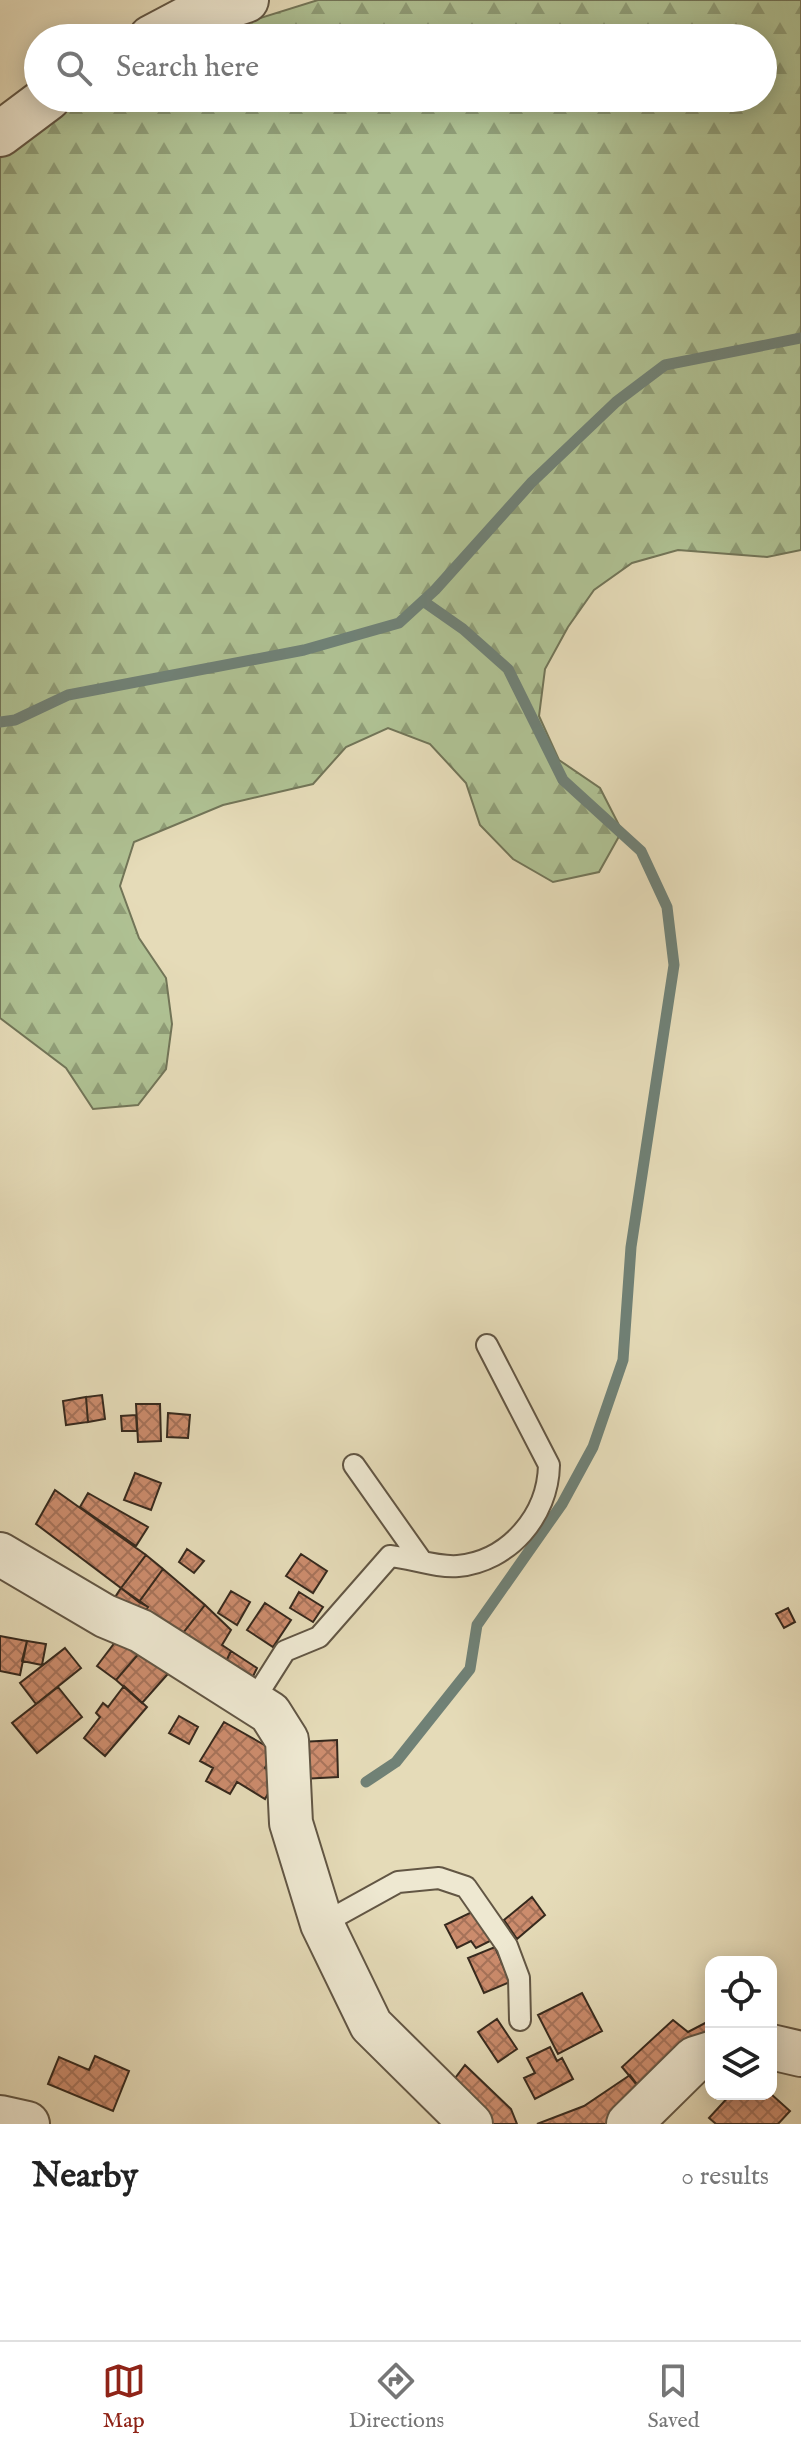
<!DOCTYPE html>
<style>
body{margin:0;font-family:"IM FELL English",serif;background:#f2f2f2;color:#222}
.controls{position:absolute;right:24px;bottom:24px;display:grid;overflow:hidden;border-radius:16px;box-shadow:0 4px 20px #0003}
.controls button{width:72px;height:72px;display:grid;place-items:center;padding:0;border:0;border-bottom:2px solid #e0e0e0;background:#fff;color:#222;font:40px sans-serif}
.list{margin:0;padding:0;list-style:none}
h2{display:flex;justify-content:space-between;align-items:center;height:104px;margin:0;padding:0 32px;font-size:34px}
h2 small{font-size:26px;font-weight:400;color:#767676}
.icon{flex:none;width:44px;height:44px;fill:none;stroke:currentColor;stroke-width:2;stroke-linecap:round;stroke-linejoin:round}
.map{position:relative;flex:none;width:801px;height:2124px;overflow:hidden}
.search{position:absolute;background:#fff;box-shadow:0 4px 20px #0003;left:24px;right:24px;top:24px;height:88px;display:flex;align-items:center;gap:20px;box-sizing:border-box;padding:0 28px;border-radius:44px;color:#767676;font-size:30px}
.sheet{height:216px;background:#fff}
nav{display:flex;justify-content:space-around;align-items:center;box-sizing:border-box;height:112px;border-top:2px solid #e0e0e0;background:#fff;font-size:22px;color:#767676}
nav a{display:grid;justify-items:center;gap:4px}
nav .on{color:#8f2418}
.map>svg:first-child{display:block}
.forest{fill:url(#forest-firs);stroke:#727558;stroke-width:2}
.lines{fill:none;stroke-linecap:round;stroke-linejoin:round}
.stream{stroke:#708176;stroke-width:11}
.building{fill:url(#building-cross-hatch);stroke:#36291d;stroke-width:2}
.service-casing{stroke:#625644;stroke-width:24}
.minor-casing{stroke:#625644;stroke-width:46}
.tertiary-casing{stroke:#625644;stroke-width:48}
.service{stroke:#eee8d1;stroke-width:20}
.minor{stroke:#eee8d1;stroke-width:42}
.tertiary{stroke:#eee8d1;stroke-width:44}
</style>
<div class="map">
<svg width="801" height="2124" viewBox="0 0 801 2124">
<defs>
<pattern id="forest-firs" width="22" height="20" patternUnits="userSpaceOnUse" patternTransform="scale(2)"><rect width="22" height="20" fill="#afc193"/><path d="M5 1l3.5 6h-7zM16 11l3.5 6h-7z" fill="#8f9d77"/></pattern>
<pattern id="building-cross-hatch" width="8" height="8" patternUnits="userSpaceOnUse" patternTransform="scale(2)"><rect width="8" height="8" fill="#cc8c6d"/><path d="M0 0l8 8M0 8l8-8" fill="none" stroke="#a67259"/></pattern>
</defs>
<rect width="100%" height="100%" fill="#e5dbb8"/>
<filter id="stains"><feTurbulence type="fractalNoise" baseFrequency=".0025" numOctaves="4"/><feColorMatrix values="0 0 0 0 .2 0 0 0 0 .09 0 0 0 0 .02 0 0 0 .5 -.17"/></filter>
<radialGradient id="worn" r=".72"><stop offset=".6" stop-color="#630" stop-opacity="0"/><stop offset="1" stop-color="#630" stop-opacity=".3"/></radialGradient>
<path class="forest" d="M318,0h483v550l-34,7 -89,-7 -46,13 -38,27 -26,37 -23,42 -6,47 20,44 41,28 22,43 -23,41 -46,10 -40,-23 -33,-34 -14,-42 -36,-39 -42,-16 -42,19 -33,37 -90,21 -89,37 -14,44 19,52 27,40 6,46 -6,45 -28,36 -45,4 -27,-41 -66,-50v-860l83,-60h680v-60h-567z"/>
<g class="lines">
<path class="stream" d="M0,722l15,-2 53,-25 236,-45 95,-27 36,-33 97,-108 84,-80 49,-37 136,-27
M366,1782l30,-20 74,-93 7,-44 85,-121 31,-57 30,-87 8,-113 43,-282 -7,-58 -26,-56 -78,-71 -55,-111 -45,-40 -40,-28"/>
</g>
<path class="building" d="M102,1395l3,24 -17,3 -2,-25z
M86,1397l2,25 -22,3 -3,-24z
M136,1404h24l1,37 -23,1z
M168,1413l22,2 -2,23 -21,-1z
M136,1415l1,16h-15l-1,-15z
M135,1473l26,10 -10,27 -27,-10z
M55,1490l91,65 -25,33 -85,-64z
M88,1493l60,34 -12,19 -56,-39z
M187,1549l17,12 -10,12 -15,-11z
M301,1554l26,17 -14,22 -27,-17z
M146,1555l17,14 -24,33 -18,-14z
M163,1569l42,36 -33,42 -34,-27 10,-13 -9,-5z
M121,1588l27,19 -10,13 -28,-15z
M231,1591l19,11 -13,23 -19,-12z
M299,1592l24,15 -10,15 -23,-14z
M265,1603l26,17 -18,27 -26,-17z
M205,1605l26,25 -9,15 9,6 -12,25 -47,-29z
M788,1608l7,14 -11,6 -8,-14z
M125,1629l22,15 -31,36 -19,-14z
M0,1636l27,5 -7,34 -20,-4z
M27,1641l19,3 -4,21 -20,-4z
M147,1644l27,23 -32,36 -26,-23z
M65,1648l16,20 -45,36 -16,-21z
M231,1651l26,17 -11,23 -27,-15z
M124,1686l23,21 -42,49 -21,-18 16,-21 -4,-4 7,-10 5,4z
M58,1687l24,30 -45,36 -25,-30z
M179,1716l19,11 -9,17 -20,-11z
M224,1722l51,29 -10,17 13,8 -13,23 -28,-17 -7,12 -24,-13 7,-13 -13,-7z
M337,1740l1,37 -36,2 -1,-37z
M532,1897l13,18 -28,24 -13,-19z
M478,1909l14,31 -16,8 -5,-7 -14,7 -12,-23z
M495,1947l15,35 -26,11 -16,-35z
M582,1993l20,38 -44,23 -20,-39z
M497,2019l20,30 -19,13 -20,-30z
M673,2020l15,12 23,-12v14l-65,62 -24,-29z
M550,2047l7,14 5,-3 11,21 -38,20 -11,-21 11,-5 -8,-15z
M95,2056l34,15 -16,40 -65,-27 11,-27 30,13z
M465,2065l46,44 6,15h-29l-38,-39z
M630,2075l16,21 -31,28h-78l47,-18z
M731,2094h40l19,17 -12,13h-62l-7,-6z"/>
<g class="lines">
<g class="service-casing">
<path id="service" d="M354,1465l67,95
M252,1703l33,-52 34,-14 71,-81c21,2 48,12 68,10 51,-5 90,-50 91,-101l-62,-120
M322,1924l76,-42 41,-4 27,9 41,59 12,32 1,42"/>
</g>
<g class="minor-casing">
<path id="minor" d="M0,1554l105,62 36,15 129,82 17,27 4,83 31,101 49,101 100,99"/>
</g>
<g class="tertiary-casing">
<path id="tertiary" d="M151,38l34,-18 61,-20
M0,134l48,-36
M771,2047l30,7
M0,2118l27,6
M629,2124l66,-65 16,-5"/>
</g>
<use href="#service" class="service"/>
<use href="#minor" class="minor"/>
<use href="#tertiary" class="tertiary"/>
</g>
<rect width="100%" height="100%" filter="url(#stains)"/>
<rect width="100%" height="100%" fill="url(#worn)"/>
</svg>
<div class="controls">
<button><svg class="icon" aria-label="locate" viewBox="0 0 24 24"><circle cx="12" cy="12" r="6"/><path d="M12 2v4M12 18v4M2 12h4M18 12h4"/></svg></button>
<button><svg class="icon" aria-label="layers" viewBox="0 0 24 24"><path d="M12 4l9 5-9 5-9-5zM3 14l9 5 9-5"/></svg></button>
</div>
<div class="search"><svg class="icon" aria-label="search" viewBox="0 0 24 24"><circle cx="10" cy="10" r="6"/><path d="M15 15l6 6"/></svg>Search here</div>
</div>
<section class="sheet">
<h2>Nearby<small>0 results</small></h2>
<ul class="list">
</ul>
</section>
<nav>
<a class="on"><svg class="icon" aria-label="map" viewBox="0 0 24 24"><path d="M3 6l6-2 6 2 6-2v14l-6 2-6-2-6 2zM9 4v14M15 6v14"/></svg>Map</a>
<a><svg class="icon" aria-label="directions" viewBox="0 0 24 24"><path d="M12 3l9 9-9 9-9-9zM9 14v-3h6M13 9l2 2-2 2"/></svg>Directions</a>
<a><svg class="icon" aria-label="saved" viewBox="0 0 24 24"><path d="M7 4h10v16l-5-4-5 4z"/></svg>Saved</a>
</nav>
